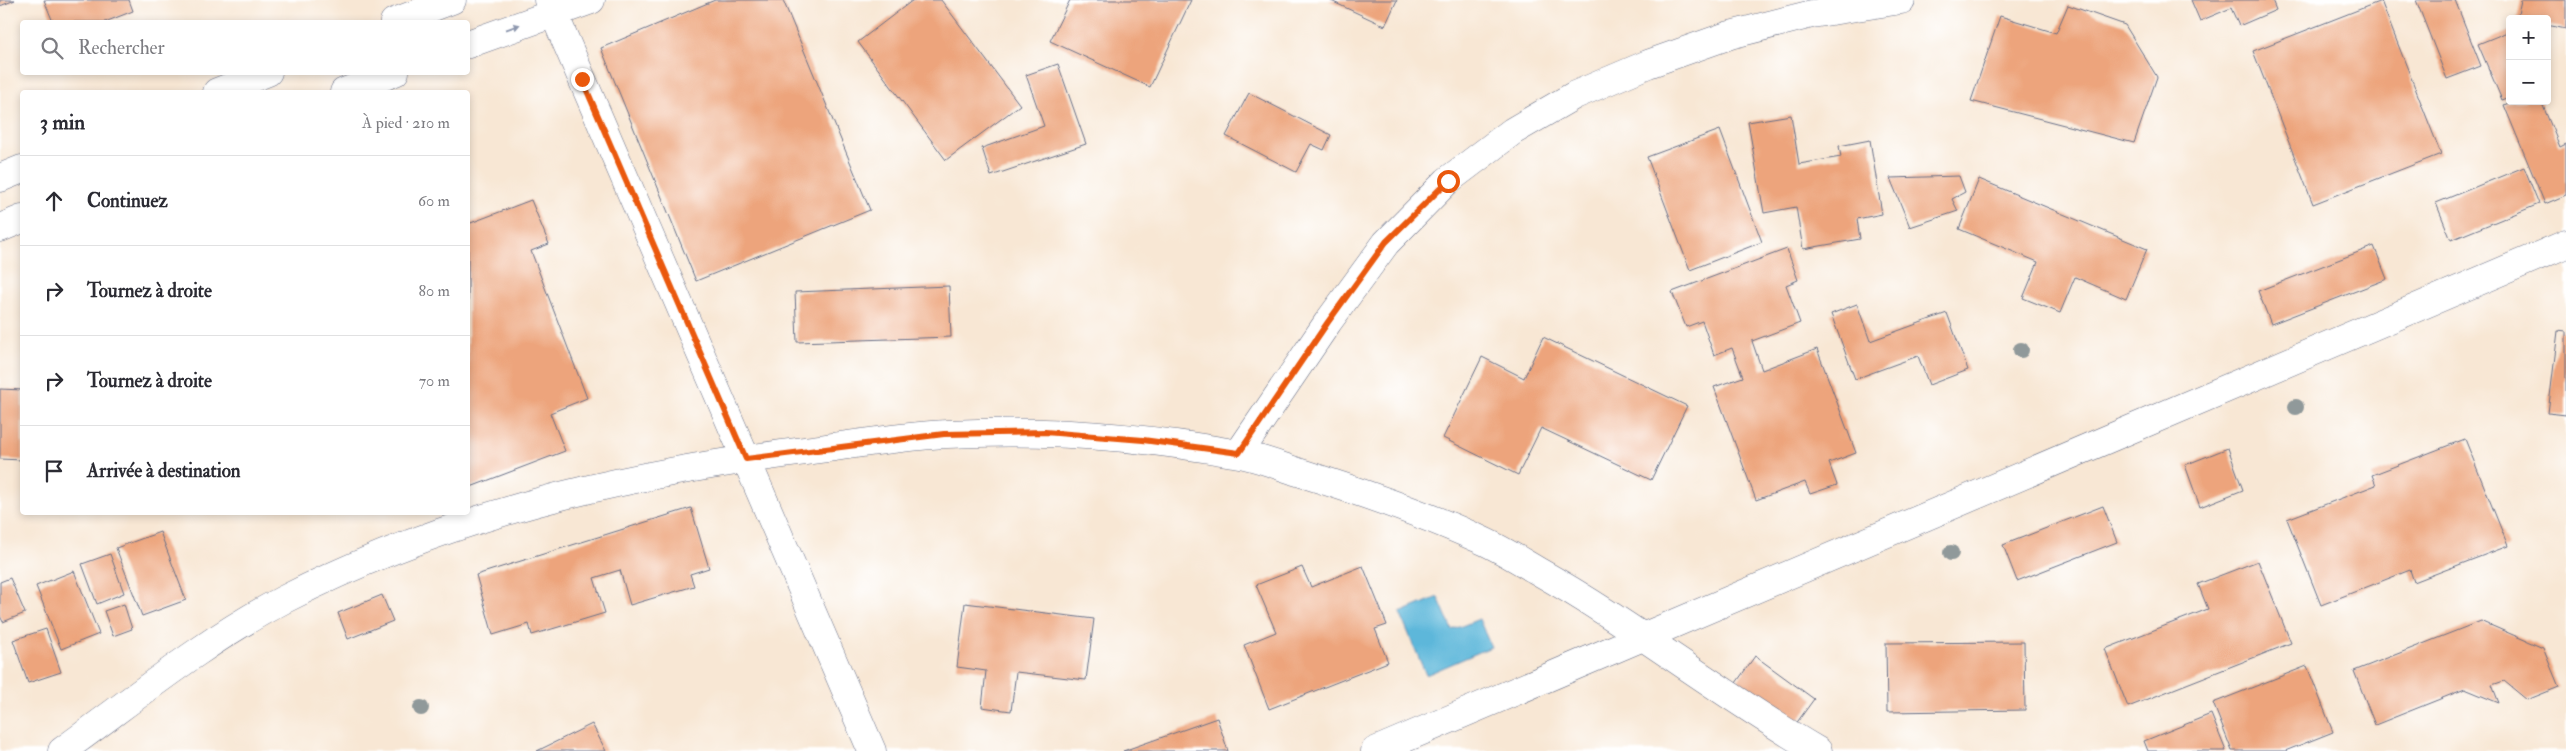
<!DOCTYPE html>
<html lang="fr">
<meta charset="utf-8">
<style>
body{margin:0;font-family:"IM FELL Double Pica",serif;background:#f2f2f3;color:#2b2b33}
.controls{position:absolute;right:15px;top:15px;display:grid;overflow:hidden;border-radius:5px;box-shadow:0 2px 8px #0003}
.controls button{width:45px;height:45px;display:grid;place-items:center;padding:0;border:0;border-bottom:1px solid #e1e1e2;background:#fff;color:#2b2b33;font:25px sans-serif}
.stop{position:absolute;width:15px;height:15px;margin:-11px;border:4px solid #ea580c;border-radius:50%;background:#fff}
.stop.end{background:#ea580c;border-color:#fff;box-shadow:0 1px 5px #0008}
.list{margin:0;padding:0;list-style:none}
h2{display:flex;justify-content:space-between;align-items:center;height:65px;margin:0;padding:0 20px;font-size:21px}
h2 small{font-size:16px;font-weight:400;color:#7c7c81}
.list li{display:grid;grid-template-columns:32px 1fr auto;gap:15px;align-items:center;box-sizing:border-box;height:90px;padding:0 20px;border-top:1px solid #e1e1e2}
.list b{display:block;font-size:19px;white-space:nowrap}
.list em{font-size:16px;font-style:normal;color:#7c7c81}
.icon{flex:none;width:28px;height:28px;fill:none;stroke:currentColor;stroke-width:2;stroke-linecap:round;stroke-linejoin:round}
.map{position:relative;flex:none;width:2566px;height:751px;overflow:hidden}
.search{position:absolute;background:#fff;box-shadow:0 2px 8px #0003;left:20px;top:20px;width:450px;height:55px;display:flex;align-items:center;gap:12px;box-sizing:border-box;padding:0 18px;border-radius:5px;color:#7c7c81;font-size:19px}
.panel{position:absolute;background:#fff;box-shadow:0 2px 8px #0003;left:20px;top:90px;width:450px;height:425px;border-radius:5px}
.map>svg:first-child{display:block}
.water{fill:#5db7da;stroke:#3c739c}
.building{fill:#eda47c}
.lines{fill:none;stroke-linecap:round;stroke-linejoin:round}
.minor-casing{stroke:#686f87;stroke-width:29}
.tertiary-casing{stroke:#686f87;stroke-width:29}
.primary-casing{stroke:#686f87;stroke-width:29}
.minor{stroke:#fff;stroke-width:28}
.tertiary{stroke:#fff;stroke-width:28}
.primary{stroke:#fff;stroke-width:28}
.tree{fill:#90999a}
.oneway{fill:#8d97ae}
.route{stroke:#ea580c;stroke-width:6}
</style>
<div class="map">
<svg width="2566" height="751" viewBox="0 0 2566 751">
<rect width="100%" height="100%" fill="#fff"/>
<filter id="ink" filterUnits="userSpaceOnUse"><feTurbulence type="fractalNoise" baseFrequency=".02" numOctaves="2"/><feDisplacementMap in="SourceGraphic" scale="10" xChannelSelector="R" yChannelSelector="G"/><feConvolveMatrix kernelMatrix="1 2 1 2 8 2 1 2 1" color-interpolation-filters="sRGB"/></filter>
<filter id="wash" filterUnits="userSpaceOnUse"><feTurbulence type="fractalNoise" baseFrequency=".0096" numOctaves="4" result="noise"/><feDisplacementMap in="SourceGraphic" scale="20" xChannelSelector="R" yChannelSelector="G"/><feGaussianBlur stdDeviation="1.12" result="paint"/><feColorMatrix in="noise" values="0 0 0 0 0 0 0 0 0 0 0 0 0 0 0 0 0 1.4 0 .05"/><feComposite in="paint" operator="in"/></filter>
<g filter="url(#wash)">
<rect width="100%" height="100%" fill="#f8e7d4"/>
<path class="water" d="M1438,597l14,33 27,-11 12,28 -65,28 -26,-62z"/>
<g id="blocks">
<path class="building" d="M0,0h15l-15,6z
M44,0h85l4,11 -28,11h-52z
M715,0h68l87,210 -174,71 -95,-233z
M913,0h28l79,105 -74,55 -88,-118z
M1070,0h121l-41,87 -100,-46z
M1329,0h68l-12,26z
M2191,0h81l4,10 -37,16 -8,-18 -31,13z
M2416,0h39l26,66 -34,13z
M2521,0h45v29l-19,-4v-6h-30z
M2381,1l60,153 -128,50 -60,-153z
M2068,5l57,20 32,52 -23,66 -163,-42 29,-85 56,17z
M2510,31v66l-8,3 -24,-56z
M1058,64l28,80 -95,32 -9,-28 62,-22 -18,-51z
M1249,93l82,42 -7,15 -13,-6 -15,28 -70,-36z
M2513,101h28l19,46 6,-3v51l-21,9 -41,-99z
M1791,115l8,49 42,-7 -2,-11 31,-6 12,74 -25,5 3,20 -57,10 -7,-42 -32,6 -16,-91z
M1720,130l42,112 -72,28 -43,-113z
M2524,167l15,37 -88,36 -15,-37z
M1959,176l6,16 -13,7 6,12 -48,16 -20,-49z
M1979,179l168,70 -21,50 -51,-22 -15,36 -37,-15 15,-36 -79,-33z
M531,200l18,44 -18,7 56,147 -37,15 15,38 -97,37v-264z
M2374,246l13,33 -116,45 -13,-33z
M1787,249l11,31 -12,5 14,38 -48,18 10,29 55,-21 39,104 -27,10 8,22 -27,9 -5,-12 -49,18 -42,-113 29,-10 -11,-29 -18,7 -12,-34 -16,6 -14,-35z
M949,286l2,51 -154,5 -2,-50z
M1857,304l13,37 77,-28 21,57 -39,15 -11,-29 -63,23 -24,-65z
M2558,331l8,1v83l-18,-2z
M1543,337l144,69 -36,74 -110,-52 -23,47 -75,-37 39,-81 42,21z
M0,389l22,1v70l-22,-1z
M2465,439l43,107 -94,36 -4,-12 -89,35 -34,-86 89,-34 -4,-10z
M2228,448l15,42 -43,17 -15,-42z
M2103,506l14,36 -100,39 -14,-36z
M691,508l18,60 -19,6 4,12 -64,19 -10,-35 -26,8 11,35 -73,22 -3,-11 -36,11 -17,-60z
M160,532l26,68 -44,16 -26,-68z
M110,554l14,39 -27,11 -15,-40z
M2258,561l33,82 -163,64 -23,-58 103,-40 -10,-25z
M1363,566l24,59 -12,4 13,33 -119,47 -25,-64 32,-13 -20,-47 46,-18 9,20z
M74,571l25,63 -38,15 -25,-63z
M10,578l15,35 -22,9 -3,-6v-34z
M382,595l11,26 -45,18 -10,-26z
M965,603l129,16 -8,61 -70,-8 -5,39 -29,-4 4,-36 -29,-4z
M124,604l8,25 -19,7 -9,-25z
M2481,621l62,27 16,39 -32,13 -23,-19 -12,4 7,18 -34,-14 -90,36 -21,-54z
M46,629l15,43 -33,11 -15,-43z
M2024,642l1,68 -138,2 -1,-69z
M1755,656l59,43 -24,33 -59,-42z
M2307,666l26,66 -48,19h-53l-19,-48z
M2211,714l15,37h-78l-4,-10z
M1217,718l11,33h-105z
M592,724l14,27h-69z"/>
</g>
</g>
<g filter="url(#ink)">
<use href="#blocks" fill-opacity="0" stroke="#686f87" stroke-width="1"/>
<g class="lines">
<g class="minor-casing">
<path id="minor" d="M1239,453l89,-131 58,-79 61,-62 66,-50 62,-36 73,-31 82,-29 82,-21 89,-14
M62,751c72,-52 142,-110 221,-151 168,-86 336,-125 522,-149 47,-6 95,-15 142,-17 96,-5 193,2 286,19 22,3 44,12 65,19 60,19 122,40 179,66 21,9 40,21 59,32 98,55 185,125 282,181
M1375,751l1191,-507"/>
</g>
<g class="tertiary-casing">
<path id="tertiary" d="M548,0l324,751"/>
</g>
<g class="primary-casing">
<path id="primary" d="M394,22l58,-22
M468,44l123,-44
M217,92l51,-20
M344,92l51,-20
M0,178l22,-9
M0,228l22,-9"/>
</g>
<use href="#minor" class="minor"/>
<use href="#tertiary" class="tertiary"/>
<use href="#primary" class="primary"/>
</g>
<g class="tree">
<circle cx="2021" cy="350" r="8"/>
<circle cx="2296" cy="407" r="8"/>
<circle cx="1951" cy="553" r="8"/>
<circle cx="421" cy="708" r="8"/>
</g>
<defs><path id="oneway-solid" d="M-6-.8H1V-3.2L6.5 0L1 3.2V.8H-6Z" transform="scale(1.25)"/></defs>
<use class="oneway" href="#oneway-solid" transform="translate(513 27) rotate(-20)"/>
</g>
<g class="lines" filter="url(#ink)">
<path class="route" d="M582,79l164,380 198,-25 101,-2 98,8 96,13 89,-131 58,-80 62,-61"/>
</g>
</svg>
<div class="controls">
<button>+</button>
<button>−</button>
</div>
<div class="stop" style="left:1448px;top:181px"></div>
<div class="stop end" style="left:582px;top:79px"></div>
<div class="search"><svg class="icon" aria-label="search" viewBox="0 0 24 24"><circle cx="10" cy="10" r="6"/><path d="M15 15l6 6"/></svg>Rechercher</div>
<section class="panel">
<h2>3 min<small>À pied · 210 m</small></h2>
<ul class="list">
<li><svg class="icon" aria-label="ahead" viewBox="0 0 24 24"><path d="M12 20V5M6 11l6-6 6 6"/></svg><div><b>Continuez</b></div><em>60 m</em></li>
<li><svg class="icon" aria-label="right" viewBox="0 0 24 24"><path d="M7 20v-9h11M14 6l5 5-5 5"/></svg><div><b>Tournez à droite</b></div><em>80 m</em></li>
<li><svg class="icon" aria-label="right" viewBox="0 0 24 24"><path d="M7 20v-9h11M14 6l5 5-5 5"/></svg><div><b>Tournez à droite</b></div><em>70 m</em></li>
<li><svg class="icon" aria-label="arrive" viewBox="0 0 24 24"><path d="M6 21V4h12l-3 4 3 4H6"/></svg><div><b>Arrivée à destination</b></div></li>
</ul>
</section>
</div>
